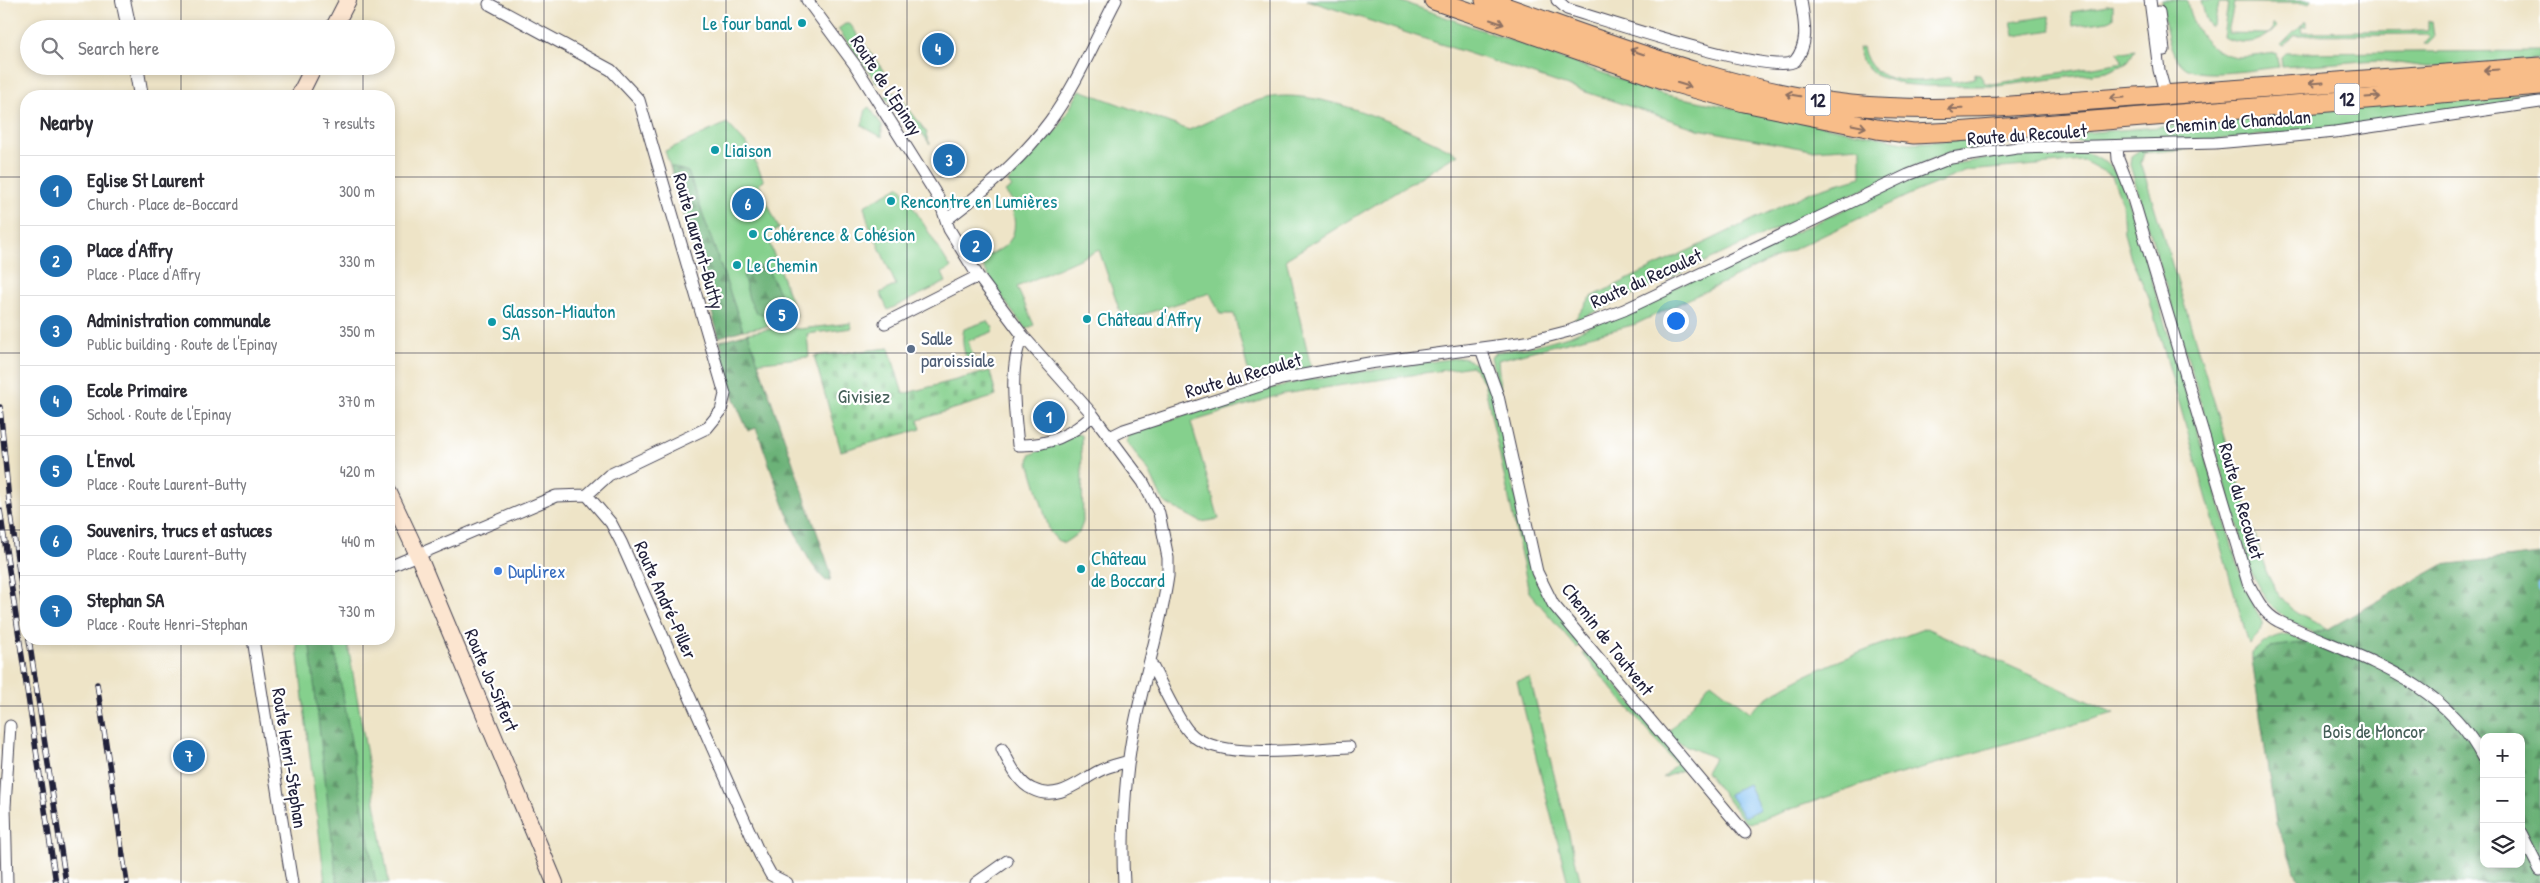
<!DOCTYPE html>
<meta charset="utf-8">
<style>
body{margin:0;font-family:"Patrick Hand",sans-serif;background:#f7f7f7;color:#2b2b33}
.controls{position:absolute;right:15px;bottom:15px;display:grid;overflow:hidden;border-radius:10px;box-shadow:0 2px 8px #0003}
.controls button{width:45px;height:45px;display:grid;place-items:center;padding:0;border:0;border-bottom:1px solid #e1e1e2;background:#fff;color:#2b2b33;font:25px sans-serif}
.you{position:absolute;left:1675px;top:320px;width:18px;height:18px;margin:-12px;border:4px solid #fff;border-radius:50%;background:#1a73e8;box-shadow:0 0 0 8px #1a73e833}
.badge{display:grid;place-items:center;width:32px;height:32px;border-radius:50%;background:#1f6fb2;color:#fff;font-size:16px;font-weight:700}
.pin{position:absolute;translate:-50% -50%;border:2px solid #fff;box-shadow:0 1px 5px #0006}
.list{margin:0;padding:0;list-style:none}
h2{display:flex;justify-content:space-between;align-items:center;height:65px;margin:0;padding:0 20px;font-size:21px}
h2 small{font-size:16px;font-weight:400;color:#7c7c81}
.list li{display:grid;grid-template-columns:32px 1fr auto;gap:15px;align-items:center;box-sizing:border-box;height:70px;padding:0 20px;border-top:1px solid #e1e1e2}
.list b{display:block;font-size:19px;white-space:nowrap}
.list p{margin:0;font-size:16px;white-space:nowrap;color:#7c7c81}
.list em{font-size:16px;font-style:normal;color:#7c7c81}
.icon{flex:none;width:28px;height:28px;fill:none;stroke:currentColor;stroke-width:2;stroke-linecap:round;stroke-linejoin:round}
.map{position:relative;flex:none;width:2540px;height:883px;overflow:hidden}
.search{position:absolute;background:#fff;box-shadow:0 2px 8px #0003;left:20px;top:20px;width:375px;height:55px;display:flex;align-items:center;gap:12px;box-sizing:border-box;padding:0 18px;border-radius:28px;color:#7c7c81;font-size:19px}
.panel{position:absolute;background:#fff;box-shadow:0 2px 8px #0003;left:20px;top:90px;width:375px;height:555px;border-radius:20px}
.map>svg:first-child{display:block}
.green{fill:#85d08d;stroke:#547964}
.forest{fill:url(#forest-firs);stroke:#476a5a;fill-rule:evenodd}
.cemetery{fill:url(#cemetery-stones);stroke:#547964}
.water{fill:#7dbef2;stroke:#507096}
.lines{fill:none;stroke-linecap:round;stroke-linejoin:round}
.stream{stroke:#7dbef2;stroke-width:4.5}
.minor-casing{stroke:#413f50;stroke-width:13}
.tertiary-casing{stroke:#413f50;stroke-width:16}
.secondary-casing{stroke:#413f50;stroke-width:18}
.trunk-casing{stroke:#413f50;stroke-width:21}
.minor{stroke:#fff;stroke-width:11}
.tertiary{stroke:#fff;stroke-width:14}
.secondary{stroke:#fce5d0;stroke-width:16}
.trunk{stroke:#f8bd89;stroke-width:19}
.rail-casing{stroke:#22223b;stroke-width:5.5}
.rail{stroke:#fff;stroke-width:4;stroke-dasharray:11;stroke-linecap:butt}
.oneway{stroke:#8d7062}
.grid{fill:none;stroke:#22223b;stroke-width:1;stroke-opacity:0.55}
.culture-dot{fill:#0f9aa8;stroke:#fff;stroke-width:2}
.service-dot{fill:#5c6f8a;stroke:#fff;stroke-width:2}
.shop-dot{fill:#3f7fe0;stroke:#fff;stroke-width:2}
.labels{text-anchor:middle;dominant-baseline:central;stroke-width:4.5;stroke-linejoin:round;paint-order:stroke}
.shield{fill:#fff;stroke:#646476;stroke-width:1}
.shield-label{font-size:18px;font-weight:bold;fill:#22223b}
.culture-label{font-size:19px;fill:#0d838f;stroke:#fff;text-anchor:start}
.street-label{font-size:19px;fill:#22223b;stroke:#fff}
.service-label{font-size:19px;fill:#4e5e75;stroke:#fff;text-anchor:start}
.park-label{font-size:19px;fill:#455f58;stroke:#fff}
.shop-label{font-size:19px;fill:#366cbe;stroke:#fff;text-anchor:start}
</style>
<div class="map">
<svg width="2540" height="883" viewBox="0 0 2540 883">
<defs>
<pattern id="forest-firs" width="22" height="20" patternUnits="userSpaceOnUse" patternTransform="scale(1.25)"><rect width="22" height="20" fill="#6cb278"/><path d="M5 1l3.5 6h-7zM16 11l3.5 6h-7z" fill="#589064"/></pattern>
<pattern id="cemetery-stones" width="16" height="16" patternUnits="userSpaceOnUse" patternTransform="scale(1.25)"><rect width="16" height="16" fill="#85d08d"/><path d="M2 7V4a2 2 0 0 1 4 0v3zM10 15v-3a2 2 0 0 1 4 0v3z" fill="#73b27b"/></pattern>
</defs>
<rect width="100%" height="100%" fill="#fff"/>
<filter id="ink" filterUnits="userSpaceOnUse"><feTurbulence type="fractalNoise" baseFrequency=".02" numOctaves="2"/><feDisplacementMap in="SourceGraphic" scale="10" xChannelSelector="R" yChannelSelector="G"/><feConvolveMatrix kernelMatrix="1 2 1 2 8 2 1 2 1" color-interpolation-filters="sRGB"/></filter>
<filter id="wash" filterUnits="userSpaceOnUse"><feTurbulence type="fractalNoise" baseFrequency=".0096" numOctaves="4" result="noise"/><feDisplacementMap in="SourceGraphic" scale="20" xChannelSelector="R" yChannelSelector="G"/><feGaussianBlur stdDeviation="1.12" result="paint"/><feColorMatrix in="noise" values="0 0 0 0 0 0 0 0 0 0 0 0 0 0 0 0 0 1.4 0 .05"/><feComposite in="paint" operator="in"/></filter>
<g filter="url(#wash)">
<rect width="100%" height="100%" fill="#eee4c7"/>
<path class="green" d="M1307,0h90l265,94 247,49 171,-10 92,-7 125,-17 243,-17v7l-206,29 -120,12 -197,2 -68,11 -39,15 -337,154 18,-25 222,-106 48,-14v-30l-50,3 -113,-21z
M2162,0h25c3,27 24,57 54,57 11,0 24,-3 35,-4l3,14c-22,2 -76,12 -93,1 -19,-13 -21,-47 -24,-68z
M2201,0h111l-3,3h-75l-6,30 40,1 4,-3 1,-7 4,3c-16,17 -33,19 -54,10l5,-34h-9l-5,22 -3,2 -5,-7z
M2113,5v13l-5,3 -35,5 -2,-14z
M2049,16l3,14 -38,6 -3,-14z
M2428,20l4,2 2,15 -7,7h-3l6,-7 -3,-3 -132,1 -12,11 -2,-1 24,-24h2v5h-6l1,6 126,-2z
M845,24h5l35,49v5l-7,6 -40,-55z
M1863,47c8,41 55,36 87,30l1,5 24,-4v-5l5,2 5,8 8,1 130,-22 -6,-9 18,-3 -8,13 -20,9 -109,14h-73l-23,-2 -25,-8 -14,-13 -5,-15z
M2540,51v8l-114,8 -49,-7 -95,7 -1,-10 4,-4z
M1080,90l109,40c24,-10 49,-24 74,-31 52,-15 148,31 195,55l-172,105 25,108 -60,15 -17,-68h-14l-10,-21 -87,28 -24,-71 -82,37 17,38 -8,4 -15,-19 -33,-51c27,-9 43,-19 34,-51l4,-3 -11,-13 7,-5 -4,-5 51,-55z
M890,93h6l4,4 27,36 -1,2 4,9 -25,-33 -7,5 -13,-19z
M869,107l13,18v12l-20,-11 4,-17z
M727,123l22,24 15,34 -5,3 20,45 -13,5 31,82 -7,7 -47,7 -55,-158 -18,-6 -5,-15z
M2216,146l-72,7 -3,10 125,408c18,38 26,40 62,58l-15,4c-32,-17 -44,-23 -60,-57l-123,-411 1,-9 12,-8z
M2087,153c18,6 27,14 36,32l121,400c3,7 6,15 10,22 12,19 12,21 -5,37l-101,-349 -17,-36 -7,-26 -2,-31 -10,-26 -28,-15 -117,10 -52,21 -279,132 -138,36 3,37 -10,-40 5,-5 29,-4 44,-12 342,-157 42,-15 64,-10z
M900,186l51,82 -9,5 4,9 -58,28 -8,-17 16,-8 -28,-63 -4,-16z
M987,321l7,7 -2,4 -24,9 8,24 -3,1c-10,-7 -12,-27 -9,-37z
M851,323l1,5 -45,6 2,23 -57,6 -7,-16 3,-14 34,-6 18,2z
M1463,357l16,9 11,16 43,191 48,70 -4,5 -48,-56 -45,-210 -12,-16 -189,28 -92,28 28,97 -18,3 -34,-18 -5,-5 -12,-26 -23,-31 1,-6 5,-4 131,-42 47,-11z
M1077,433l4,2 2,87 -4,11 -15,10 -7,-3 -7,-8 -21,-70 1,-7z
M1926,628l188,85 -249,71 -115,39 -6,-2 -38,-49 8,-14 -40,-18 -6,-7 43,-51 39,30c40,-39 123,-63 176,-84z
M2288,634l20,9 -37,4 -19,13v-7c12,-11 19,-17 36,-19z
M296,639h51l42,244h-64z
M1582,653h7l98,115 -24,10 13,-14z
M1530,678l51,205h-13l-51,-202z"/>
<path class="forest" d="M670,166l18,6 55,158 -24,7z
M760,266l7,2 13,27 -1,8 -14,12 -9,-3 -7,-13 -6,-25z
M748,333l83,240 -1,7 -4,1c-30,-26 -54,-113 -70,-153l-8,3 -17,-39 -11,-40 3,-2 -3,-9z
M2540,554v329h-240l-24,-59 -24,-164 19,-13 37,-5 5,-9 15,-4 114,-64zM2484,737h37v127h-37z
M309,639h24l43,244h-39z"/>
<path class="cemetery" d="M889,348l14,46 87,-23 6,25 -78,24 3,9 -80,22 -27,-95z"/>
<path class="water" d="M1748,784l12,25 -16,8 -16,-23z"/>
<g class="lines">
<path class="stream" d="M2540,585v4"/>
</g>
</g>
<g filter="url(#ink)">
<g class="lines">
<g class="minor-casing">
<path id="minor" d="M807,0l48,65 84,134 10,30 29,47 45,60 70,79 50,67 16,31 9,45v18c-7,51 -24,101 -34,152 -9,43 -13,111 -10,155
M1557,0l10,9c34,10 206,68 228,52 15,-19 9,-39 6,-61
M2150,0l9,70 7,25
M489,4l122,66 28,30 86,294 -4,17 -14,17 -98,47 -22,20
M2159,12l5,38
M2117,146l1,13 13,33 117,391c8,15 15,30 30,38 78,37 164,55 206,139
M946,220c39,-29 75,-60 104,-99 27,-37 45,-81 66,-121
M885,323l93,-47
M1023,336c-15,28 -8,78 -5,109 28,1 54,-10 75,-30
M1481,349l17,47 39,176 16,32 192,229
M1110,437l14,-7 157,-51 88,-16 157,-21 43,-11 55,-21 284,-135 43,-17 66,-10 198,-5 69,-6 51,-5 205,-30
M389,567l167,-71 31,-1 24,28 10,19 139,313 11,20 16,8
M253,639l39,244
M1150,662c10,18 26,56 39,70 28,31 121,16 160,15
M1002,749c7,13 16,34 30,40 25,13 46,-7 67,-18 9,-5 20,-7 30,-10
M2521,833l19,37
M7,883l-2,-76 5,-81
M976,883l31,-22"/>
</g>
<g class="tertiary-casing">
<path id="tertiary" d="M123,0l6,29
M136,66l5,30"/>
</g>
<g class="secondary-casing">
<path id="secondary" d="M333,29l15,-29
M299,96l15,-30
M389,493l29,62 137,328"/>
</g>
<g class="trunk-casing">
<path id="trunk" d="M1434,0l238,82 72,20 133,27 37,5 42,-2 584,-47
M1485,0c119,41 240,91 366,105 49,5 98,4 147,2l542,-40"/>
</g>
<use href="#minor" class="minor"/>
<use href="#tertiary" class="tertiary"/>
<use href="#secondary" class="secondary"/>
<use href="#trunk" class="trunk"/>
<g class="rail-casing">
<path id="rail" d="M0,407l9,94 17,119
M0,510l56,373
M29,639l37,244
M97,684l30,199"/>
</g>
<use href="#rail" class="rail"/>
</g>
<defs><path id="oneway-shaft" d="M-6 0H5M1.5-3L5.5 0L1.5 3" fill="none" stroke-width="1.6" stroke-linecap="round" stroke-linejoin="round" transform="scale(1.25)"/></defs>
<g class="oneway">
<use href="#oneway-shaft" transform="translate(1497 22) rotate(19)"/>
<use href="#oneway-shaft" transform="translate(1637 52) rotate(-161)"/>
<use href="#oneway-shaft" transform="translate(2491 70) rotate(176)"/>
<use href="#oneway-shaft" transform="translate(2316 83) rotate(176)"/>
<use href="#oneway-shaft" transform="translate(1684 85) rotate(17)"/>
<use href="#oneway-shaft" transform="translate(1793 95) rotate(-170)"/>
<use href="#oneway-shaft" transform="translate(2373 97) rotate(-4)"/>
<use href="#oneway-shaft" transform="translate(2117 98) rotate(176)"/>
<use href="#oneway-shaft" transform="translate(1955 109) rotate(179)"/>
<use href="#oneway-shaft" transform="translate(1859 126) rotate(11)"/>
</g>
</g>
<path class="grid" d="M181,0v29M363,0v29M544,0v883M726,0v883M907,0v883M1089,0v883M1270,0v883M1451,0v883M1633,0v883M1814,0v883M1996,0v883M2177,0v883M2359,0v883M181,66v30M363,66v30M0,177h26M389,177h2151M0,353h26M389,353h2151M0,530h26M389,530h2151M181,639v244M363,639v244M0,706h2540"/>
<g class="culture-dot">
<circle cx="802" cy="23" r="5"/>
<circle cx="715" cy="150" r="5"/>
<circle cx="891" cy="201" r="5"/>
<circle cx="753" cy="234" r="5"/>
<circle cx="737" cy="265" r="5"/>
<circle cx="1087" cy="319" r="5"/>
<circle cx="492" cy="322" r="5"/>
<circle cx="1081" cy="569" r="5"/>
</g>
<circle class="service-dot" cx="911" cy="349" r="5"/>
<circle class="shop-dot" cx="498" cy="571" r="5"/>
<g class="labels">
<g class="shield">
<rect x="2334.5" y="83.5" width="25" height="31" rx="4"/>
<rect x="1805.5" y="84.5" width="25" height="31" rx="4"/>
</g>
<g class="shield-label">
<text x="2347" y="99">12</text>
<text x="1818" y="100">12</text>
</g>
<g class="culture-label">
<text x="792" y="23" text-anchor="end">Le four banal</text>
<text x="725" y="150">Liaison</text>
<text x="901" y="201">Rencontre en Lumières</text>
<text x="763" y="234">Cohérence &amp; Cohésion</text>
<text x="747" y="265">Le Chemin</text>
<text x="502" y="311">Glasson-Miauton<tspan x="502" dy="22">SA</tspan></text>
<text x="1097" y="319">Château d'Affry</text>
<text x="1091" y="558">Château<tspan x="1091" dy="22">de Boccard</tspan></text>
</g>
<g class="street-label">
<text transform="translate(887 85) rotate(57)">Route de l'Epinay</text>
<text transform="translate(2238 121) rotate(-4)">Chemin de Chandolan</text>
<text transform="translate(2027 134) rotate(-4)">Route du Recoulet</text>
<text transform="translate(699 241) rotate(74)">Route Laurent-Butty</text>
<text transform="translate(1646 278) rotate(-24)">Route du Recoulet</text>
<text transform="translate(1243 375) rotate(-16)">Route du Recoulet</text>
<text transform="translate(2242 501) rotate(74)">Route du Recoulet</text>
<text transform="translate(666 600) rotate(66)">Route André-Piller</text>
<text transform="translate(1608 639) rotate(52)">Chemin de Toutvent</text>
<text transform="translate(492 680) rotate(67)">Route Jo-Siffert</text>
<text transform="translate(290 758) rotate(81)">Route Henri-Stephan</text>
</g>
<g class="service-label">
<text x="921" y="338">Salle<tspan x="921" dy="22">paroissiale</tspan></text>
</g>
<g class="park-label">
<text x="864" y="396">Givisiez</text>
<text x="2374" y="731">Bois de Moncor</text>
</g>
<g class="shop-label">
<text x="508" y="571">Duplirex</text>
</g>
</g>
</svg>
<div class="controls">
<button>+</button>
<button>−</button>
<button><svg class="icon" aria-label="layers" viewBox="0 0 24 24"><path d="M12 4l9 5-9 5-9-5zM3 14l9 5 9-5"/></svg></button>
</div>
<div class="you"></div>
<div class="pin badge" style="left:1049px;top:417px">1</div>
<div class="pin badge" style="left:976px;top:246px">2</div>
<div class="pin badge" style="left:949px;top:160px">3</div>
<div class="pin badge" style="left:938px;top:49px">4</div>
<div class="pin badge" style="left:782px;top:315px">5</div>
<div class="pin badge" style="left:748px;top:204px">6</div>
<div class="pin badge" style="left:189px;top:756px">7</div>
<div class="search"><svg class="icon" aria-label="search" viewBox="0 0 24 24"><circle cx="10" cy="10" r="6"/><path d="M15 15l6 6"/></svg>Search here</div>
<section class="panel">
<h2>Nearby<small>7 results</small></h2>
<ul class="list">
<li><span class="badge">1</span><div><b>Eglise St Laurent</b><p>Church · Place de-Boccard</p></div><em>300 m</em></li>
<li><span class="badge">2</span><div><b>Place d'Affry</b><p>Place · Place d'Affry</p></div><em>330 m</em></li>
<li><span class="badge">3</span><div><b>Administration communale</b><p>Public building · Route de l'Epinay</p></div><em>350 m</em></li>
<li><span class="badge">4</span><div><b>Ecole Primaire</b><p>School · Route de l'Epinay</p></div><em>370 m</em></li>
<li><span class="badge">5</span><div><b>L'Envol</b><p>Place · Route Laurent-Butty</p></div><em>420 m</em></li>
<li><span class="badge">6</span><div><b>Souvenirs, trucs et astuces</b><p>Place · Route Laurent-Butty</p></div><em>440 m</em></li>
<li><span class="badge">7</span><div><b>Stephan SA</b><p>Place · Route Henri-Stephan</p></div><em>730 m</em></li>
</ul>
</section>
</div>
